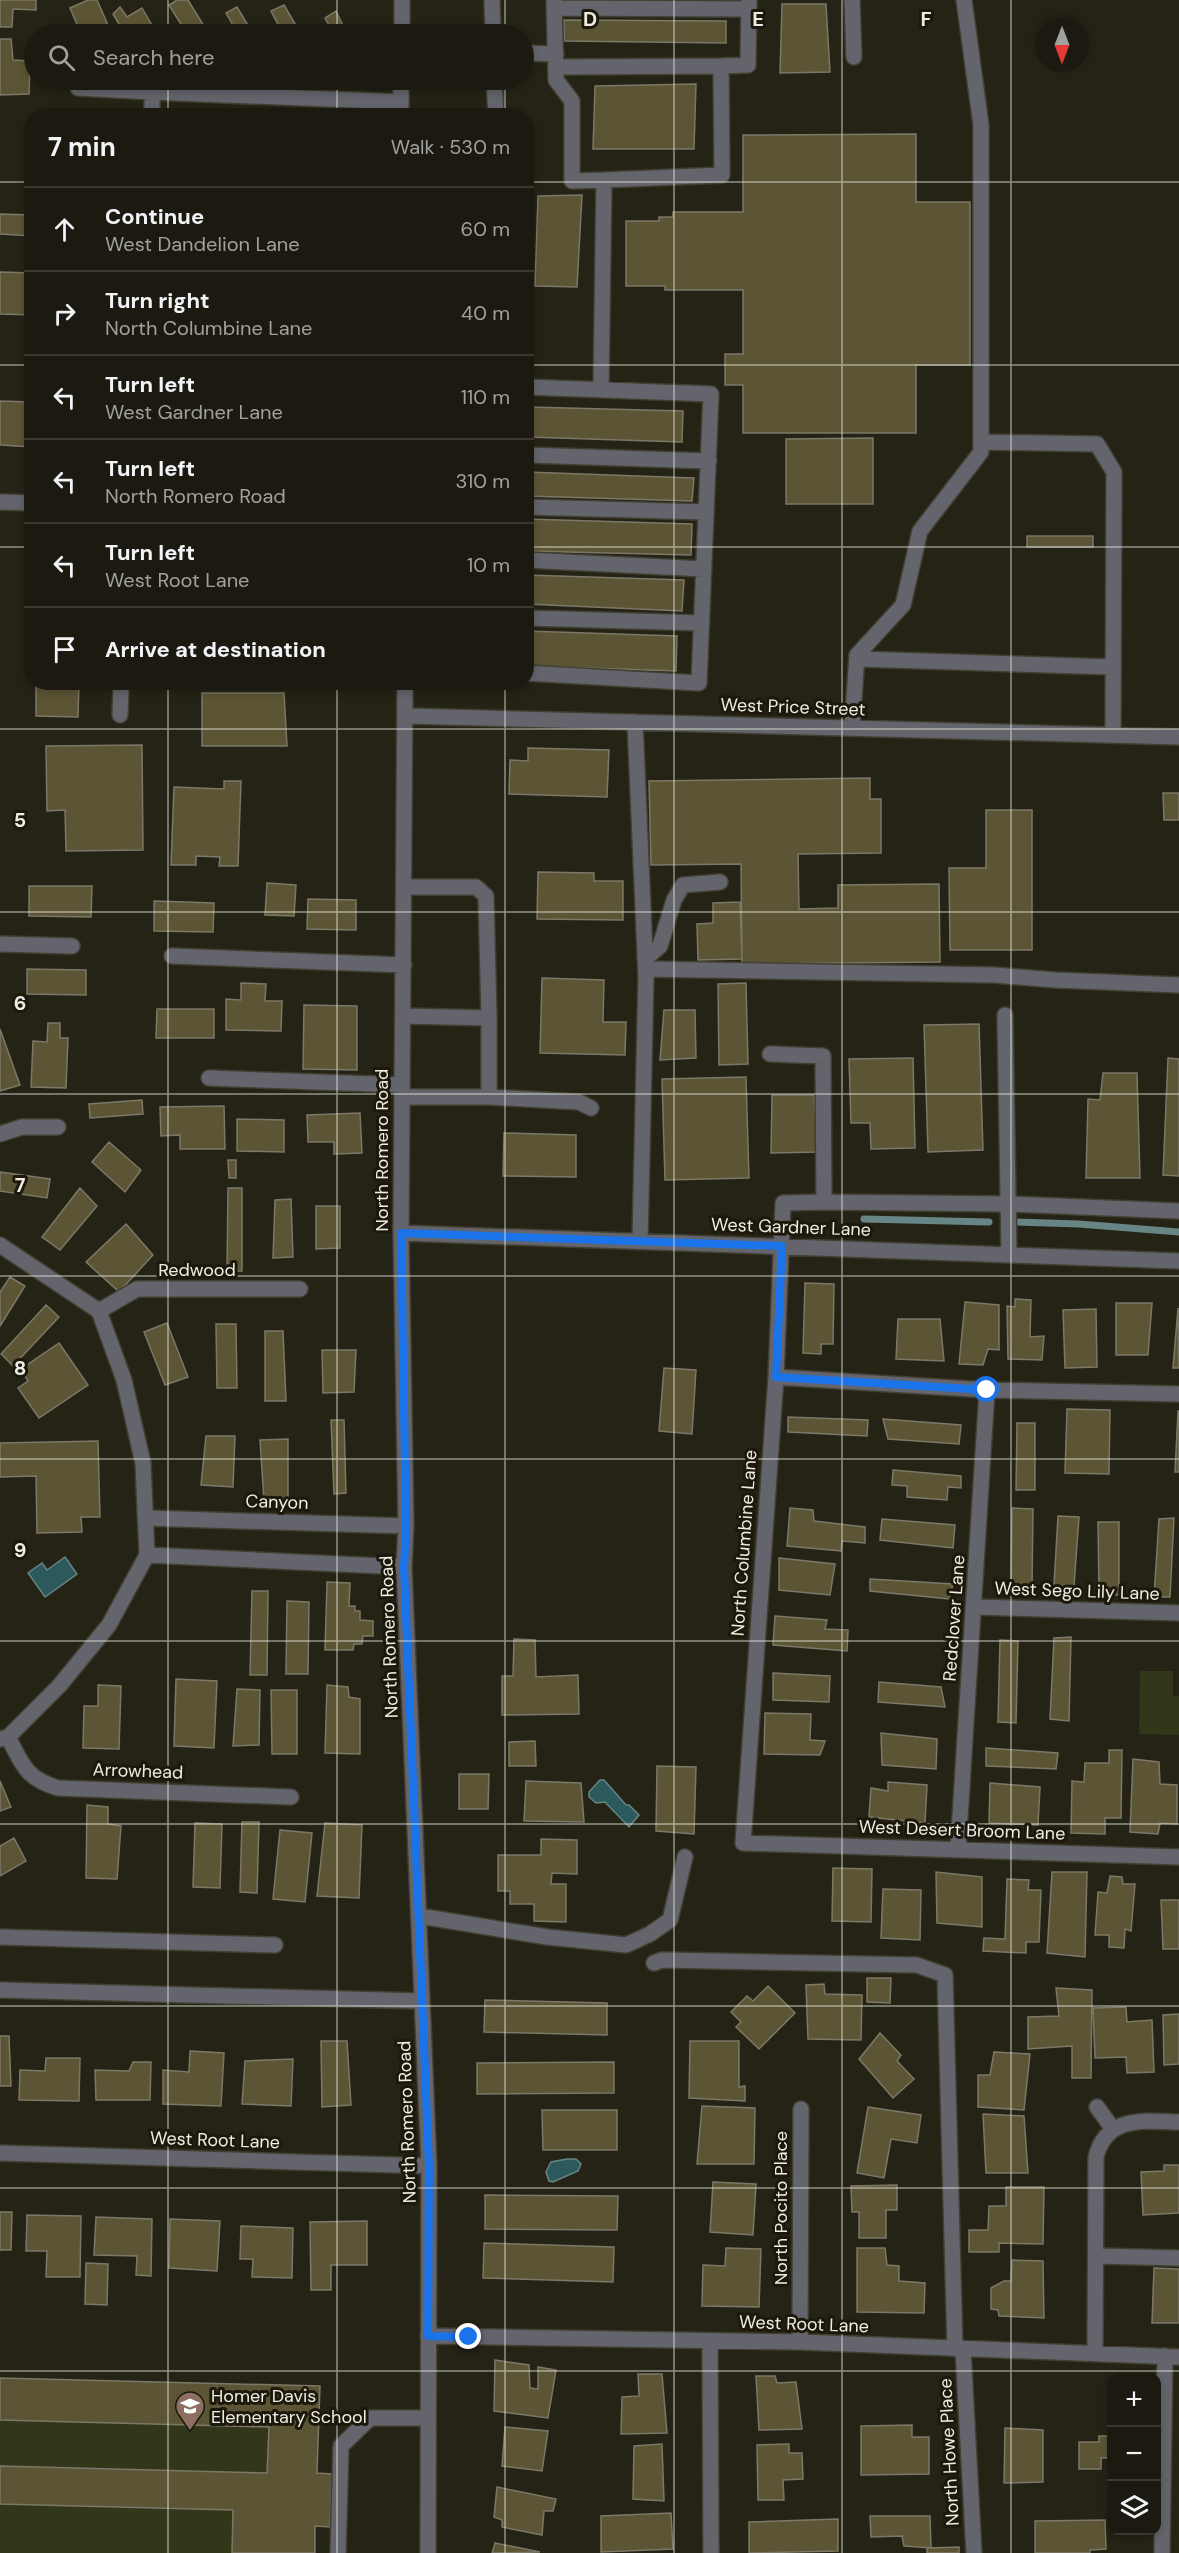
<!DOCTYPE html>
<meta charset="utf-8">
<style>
body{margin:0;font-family:"DM Sans",sans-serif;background:#29271e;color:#f1f3f6}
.controls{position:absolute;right:18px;bottom:18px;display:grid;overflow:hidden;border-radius:12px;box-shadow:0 3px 9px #0003}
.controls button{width:54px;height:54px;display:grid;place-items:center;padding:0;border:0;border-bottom:2px solid #3a3830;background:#1c1a10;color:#f1f3f6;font:30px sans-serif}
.compass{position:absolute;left:1035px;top:18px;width:54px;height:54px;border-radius:50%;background:#1c1a10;box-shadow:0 3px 9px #0003;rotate:180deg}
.stop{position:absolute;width:18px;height:18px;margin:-14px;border:4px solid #1a73e8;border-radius:50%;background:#fff}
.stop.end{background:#1a73e8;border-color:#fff;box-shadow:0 2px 6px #0008}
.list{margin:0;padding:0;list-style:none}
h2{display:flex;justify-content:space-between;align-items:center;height:78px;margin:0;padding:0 24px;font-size:26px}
h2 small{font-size:20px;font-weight:400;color:#a0a19f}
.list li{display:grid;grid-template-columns:39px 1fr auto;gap:18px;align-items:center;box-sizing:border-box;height:84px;padding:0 24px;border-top:2px solid #3a3830}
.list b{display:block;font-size:22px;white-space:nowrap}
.list p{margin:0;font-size:20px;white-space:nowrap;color:#a0a19f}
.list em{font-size:20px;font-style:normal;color:#a0a19f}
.icon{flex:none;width:33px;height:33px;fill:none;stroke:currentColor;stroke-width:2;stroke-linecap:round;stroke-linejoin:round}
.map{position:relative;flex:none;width:1179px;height:2553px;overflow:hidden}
.search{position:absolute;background:#1c1a10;box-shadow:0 3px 9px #0003;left:24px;top:24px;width:510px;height:66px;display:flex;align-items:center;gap:15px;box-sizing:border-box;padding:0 21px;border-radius:33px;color:#a0a19f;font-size:22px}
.panel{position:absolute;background:#1c1a10;box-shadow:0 3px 9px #0003;left:24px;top:108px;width:510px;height:582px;border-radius:24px}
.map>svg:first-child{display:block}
.green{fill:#33371a}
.water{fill:#2c595c;stroke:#668584;stroke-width:1.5}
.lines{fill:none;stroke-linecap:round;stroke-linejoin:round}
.stream{stroke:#668584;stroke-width:7}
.building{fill:#5c5535;stroke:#7b7867;stroke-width:1.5}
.minor-casing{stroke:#413f32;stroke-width:18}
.minor{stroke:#64656c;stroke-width:15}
.route{stroke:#1a73e8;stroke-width:8}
.grid{fill:none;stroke:#eeece3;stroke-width:1.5;stroke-opacity:0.55}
.labels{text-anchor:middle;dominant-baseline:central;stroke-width:6;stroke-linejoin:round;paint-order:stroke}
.street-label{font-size:18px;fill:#eeece3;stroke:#1c190c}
.poi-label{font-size:18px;fill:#eeece3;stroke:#1c190c;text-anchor:start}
.grid-label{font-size:20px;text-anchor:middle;font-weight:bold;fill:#eeece3;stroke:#1c190c;stroke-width:6;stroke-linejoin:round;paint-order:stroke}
</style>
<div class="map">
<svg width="1179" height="2553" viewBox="0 0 1179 2553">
<rect width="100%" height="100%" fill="#252315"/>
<path class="green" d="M1140,1671h33v25h6v39l-40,-1z
M0,2420l269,7 -2,46 -267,-7z
M0,2504l233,6 -1,43h-232z"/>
<path class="water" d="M65,1557l12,17 -32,23 -17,-24 14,-10 5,7z
M600,1780h4l22,25h3l10,10 -10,12 -24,-25 -9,1 -7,-6v-5z
M567,2159h9l5,5 -3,7 -25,11 -4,-1 -3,-9 5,-10z"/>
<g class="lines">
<path class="stream" d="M864,1219l125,3
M1015,1222l64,2 100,8"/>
</g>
<path class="building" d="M0,0h36v10l-23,-1 -1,18h-12z
M88,0h9l14,32 -30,2 -11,-26z
M177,0h11l21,34h-22l-18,-29z
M782,4h44l4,68 -50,1z
M284,5l17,29h-18l-12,-23z
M120,7l7,10 15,-9 15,26h-32l-12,-20z
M237,7l16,27h-15l-12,-21z
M336,11l11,23h-13l-9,-16z
M564,20l162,1v22l-162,-2z
M0,39h11l2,21 17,1 -1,33 -29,1z
M696,84l-2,65h-101l2,-63z
M916,134v68h54v163h-54v68h-173v-48h-18v-31h18v-64h-78v-4h-39v-65h33v-4h14v-5h70v-77z
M582,195l-5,92 -42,-1 3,-90z
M0,214l32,1v21l-32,-2z
M0,272l32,1v42l-32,-1z
M0,401l31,1 1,45 -32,-2z
M528,407l155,4 -1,31 -155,-5z
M873,438v66h-87v-65z
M526,472l168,6 -2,23 -166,-5z
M526,519l166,5 -1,31 -165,-4z
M1027,536h66v11h-66z
M526,575l158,5 -2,31 -156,-7z
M526,631l151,5 -1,35 -150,-5z
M36,682h43l-1,35 -42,-1z
M202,693h82l3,53h-85z
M142,745l1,105 -77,1 -1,-41 -18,1 -1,-65z
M528,748l81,2 -2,47 -98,-3 1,-34 18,1z
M870,778v21h11v54l-83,1 1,55 39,-1v-23l101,-1 1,78 -198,2 -1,-100 -90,1 -2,-84z
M224,781h17l-3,85h-19l1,-9 -24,-1v9h-25l3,-78 50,2z
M1163,793h16v27h-15z
M986,810h46v140h-82l-1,-82h37z
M538,872l56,1v8h29v39l-86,-1z
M267,883l29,2 -2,31 -29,-1z
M29,886h63l-1,31 -62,-1z
M308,899l48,1v30l-49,-1z
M154,901l60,2 -1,29 -59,-1z
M740,902l2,57 -44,1 -1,-36 16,-1v-20z
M27,969l59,1v25l-59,-1z
M542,978l62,2 -1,42h23l-1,33 -85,-2z
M241,983l25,1 -1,17h17l-1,30 -55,-1v-31l15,1z
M746,983l2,81 -29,1 -1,-81z
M304,1005l53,1v64l-54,-1z
M157,1009h57v29h-58z
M664,1010h31l1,48 -36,2z
M48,1023h12v15h8l-2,50 -35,-1 2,-46 14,1z
M979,1024l4,126 -55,2 -4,-127z
M0,1029l20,56 -20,6z
M913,1058l2,90 -44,1 -1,-26h-19l-2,-64z
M1168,1058l11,1v117l-16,-1z
M1103,1073h34l3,105h-54l2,-79 12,1z
M746,1077l3,101 -84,2 -3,-101z
M772,1095h42l4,57 -47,1z
M142,1100l1,14 -53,4 -1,-14z
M224,1106l1,43h-45v-14l-19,1 -1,-29z
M360,1113l2,40 -28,1v-12h-26l-1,-27z
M237,1119l47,1v32l-47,-1z
M504,1133l72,2v42l-73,-1z
M109,1142l32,28 -16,22 -33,-30z
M228,1160h8v18h-7z
M0,1172l50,7 -3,19 -47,-7z
M80,1188l17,18 -37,44 -18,-13z
M228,1188h14v83h-15z
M291,1199l2,58 -20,1 2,-58z
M316,1206h24v42l-24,1z
M126,1224l27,31 -34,37 -33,-30z
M10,1277l15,9 -25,40v-34z
M805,1283l29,1 -1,60h-12v10l-18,-1z
M1015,1299l16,1 -1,37 14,-1 -2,24 -34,-1 -1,-53 8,1z
M965,1302l34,3v45l-11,-1 -5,16 -24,-1z
M1116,1303h36l-4,52h-32z
M46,1305l13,12 -46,49 -12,-12z
M1178,1308l1,60h-6z
M1096,1309l1,58 -32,1 -2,-58z
M898,1319h42l4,42 -48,-2z
M167,1323l21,54 -23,8 -21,-53z
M216,1324h20l1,64h-20z
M265,1331h18l3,70h-21z
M59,1343l29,42 -49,33 -21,-30 10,-7 -7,-12z
M322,1350h34l-2,42 -31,1z
M664,1368l32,2 -4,64 -33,-3z
M1067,1409l43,1 -1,64 -44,-1z
M1178,1411h1v61h-4z
M788,1417l80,3 -1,16 -79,-4z
M883,1419l78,6 -2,19 -71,-5z
M331,1420h13l2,73 -12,1z
M1017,1423h18v67h-19z
M206,1436h29l-2,51 -32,-2z
M288,1439v62h-24l-4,-61z
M98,1441l2,76h-19l1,15 -45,1 -1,-57 -36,1v-34z
M893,1470l68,6v12l-13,-1 -1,13 -40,-3v-11l-15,-1z
M790,1508l23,2 1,11 51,6v16l-23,-2 -1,10 -54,-5z
M1012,1508l21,1 -1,79 -21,-1z
M1058,1516l21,1 -5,69 -20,-1z
M1174,1518l-4,79h-16l5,-78z
M882,1519l73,6 -2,23 -73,-8z
M1098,1522h21v73h-20z
M779,1558l56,6 -5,31 -51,-5z
M870,1579l83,5 -4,15 -79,-8z
M327,1582l23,1 -1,23h6v5h5v9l13,1v15h-10l-1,8h-8l-1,6h-28z
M252,1591h16l-1,84h-17z
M287,1601l22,1 -1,72h-22z
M775,1616l52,4 -2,9 23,1 -1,21 -74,-6z
M1071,1637l-2,84 -19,-2 4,-81z
M514,1639l21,1 1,37 42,-2 1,39 -77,1v-39h11z
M1000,1640l18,1 -2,82 -18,-1z
M773,1673l57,3 -1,26 -56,-2z
M176,1679l41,2 -3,67 -40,-2z
M879,1682l62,5 4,20 -67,-5z
M98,1685l23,1 -2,63 -36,-1 1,-42h14z
M327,1685l21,2 1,10 11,2v55l-35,-1z
M237,1689l23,1 -1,55 -26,1z
M271,1690h26v64h-25z
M765,1713l46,1 -1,26 15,1 -5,14 -56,-1z
M881,1733l56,6 -1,30 -54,-4z
M535,1741l1,25h-27v-24z
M986,1748l72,5 -2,16 -70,-3z
M1109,1750h13l-1,68h-16v16l-34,-1 1,-52 12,1 1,-19h24z
M1133,1759l26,3 1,22 17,1v39l-17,-1 -2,11 -28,-2z
M657,1766l39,1 -2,67 -38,-3z
M459,1774h30l-1,35h-29z
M0,1781l11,26 -11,4z
M526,1781l55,2 3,39 -60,-1z
M888,1782l39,3 -2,38 -56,-6 2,-29 17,3z
M990,1783l50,4 -2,38 -49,-2z
M87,1805l21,2v17l13,2 -4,53 -31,-1z
M242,1822h17l-2,71 -17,-1z
M195,1823l27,1 -2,64 -27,-1z
M325,1823l37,2 -3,73 -42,-2z
M280,1830l32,3 -7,69 -32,-3z
M14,1838l12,23 -26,15v-30z
M541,1839l36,1v34l-25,-1 -1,11h15v38l-32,-1v-17h-24v-13h-12v-36h43z
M833,1868l39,1 -1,53 -39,-1z
M936,1872l46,5v50l-45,-4z
M1052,1872h35l-2,85 -38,-4z
M1110,1876l12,1 1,7h12l-4,47 -6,-2 -1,19 -15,-1v-12h-14l3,-43 9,1z
M1007,1879l22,1 -1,10h13l-2,52h-13v11l-43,-2 1,-13 21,1z
M883,1889l38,1 -1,50 -39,-2z
M1161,1900h18v49h-16z
M867,1978h24l-1,25 -23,-1z
M824,1984l1,10 37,1 -1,45 -53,-1 -2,-54z
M768,1986l27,27 -36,36 -23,-22 5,-5 -10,-10 16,-16 6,5z
M1056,1988l36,2 -1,88h-19v-32l-44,3v-32l31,-1z
M485,2000l122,3v32l-123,-3z
M1126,2007l1,15 25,-2 2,52 -27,1 -1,-16 -31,1 -2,-50z
M1179,2014v50l-15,1 -1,-50z
M880,2033l21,22 -4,6 17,18 -21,19 -34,-39z
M0,2036h9l2,50h-11z
M321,2041h26l4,64 -29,2z
M690,2041h49v46l6,-1v15l-56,-3z
M190,2051l34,2 -3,53 -58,-2v-34l26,2z
M994,2052l36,2 -6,56 -46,-3v-32h12z
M46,2058h34l-1,43 -60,-1 1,-30 25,1z
M293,2059l-2,47 -49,-2 3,-43z
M133,2062h18l-1,38h-54l-1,-30 34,1z
M614,2062v31l-137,1v-31z
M702,2106l53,2 -1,56h-57z
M868,2107l53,8 -4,28 -26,-4 -7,39 -27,-5z
M542,2110h75v40h-74z
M983,2114l41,2 4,57h-42z
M1164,2165h15v48l-36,2 -2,-43 23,-1z
M713,2182l43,2 -3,51 -43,-3z
M897,2185v25h-11v28h-27v-26h-7l-1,-26z
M1006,2187h38l-1,57 -44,-1v9h-30v-22h19l1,-24h17z
M485,2195l133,1 -1,34 -132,-1z
M0,2212h12l-1,38h-11z
M27,2215l54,1 -1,61h-34l1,-26h-21z
M96,2217l56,2 -1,57 -15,-1 1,-19 -43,-1z
M170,2219l50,2 -3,50 -48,-3z
M367,2221v44h-36v25h-20l-1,-68z
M241,2226l52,2 -1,50 -40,-1 1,-18h-13z
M484,2243l130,4 -1,35 -130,-4z
M726,2248l35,1 -2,58 -57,-1 1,-41 22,1z
M857,2248h28l2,17 12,1v15l26,2 -1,30 -67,-1z
M1012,2260l31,1 1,57 -45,-2 -1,-6 -7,-1v-21l13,-7h7z
M86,2263l22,1 -1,41 -22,-1z
M1154,2268l25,1v54h-27z
M495,2360l34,5 1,23 8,1v-22l18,3 -8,48 -54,-7z
M638,2374h24l5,59 -46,1 1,-37 17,-1z
M756,2376h19l2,7 19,-1 6,47 -43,1z
M0,2378l320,8 -3,87 15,1 -2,53 -15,-1v27h-83l1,-43 -233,-6v-38l267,7 2,-46 -269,-7z
M912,2425v12h17v37l-68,1v-49z
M505,2427l43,4 -6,40 -40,-5z
M1005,2428l38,2v52l-39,1z
M1099,2436h13v22h-11v11h-22v-27h20z
M662,2444l2,57 -31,-2 1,-53z
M789,2444v9h13l1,26 -20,1 1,20h-26l-1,-55z
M497,2487l59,12 -3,12h-9l-2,24 -40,-8v-7l-8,-3z
M671,2513l2,36 -72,3v-36z
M870,2516h60l1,32 -27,-2 -2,-10 -31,1z
M838,2519v32l-89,2v-31z
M1105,2520l1,29 -16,1v3h-55v-32z
M495,2543l45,9 -48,1z
M959,2547v6h-32v-5z"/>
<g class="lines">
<g class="minor-casing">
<path id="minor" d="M492,0l1,34
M554,0l2,80 16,21v80l35,-1
M852,0l2,57
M554,8l195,1
M402,34v-34
M524,53l32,1
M556,67l165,-1
M494,80l2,36
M78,88l74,4
M152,116v-24l249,10
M401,116v-36
M526,387l185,7 -12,289 -173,-10
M601,389l3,-209 118,-5 -1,-109 27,-1 1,-65
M981,442l116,2 17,28 -1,263
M526,455l183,6
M0,502l32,1
M526,507l180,5
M526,560l178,9
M526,618l176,5
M857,659l256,8
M405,682l-4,551 5,293 -2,41 25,599 -1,387
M120,715l1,-27 3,-6
M406,716l773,21
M635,722l11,255 -6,264
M852,728l5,-73 46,-50 17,-74 61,-79v-327l-17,-125
M404,887h72l10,9 3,122
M0,944l72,2
M172,956l232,9
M645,959l15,-13 14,-46 9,-15 37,-3
M646,969l348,6 61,5 124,5
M1005,1015l4,240
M403,1016l86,2v79
M770,1054l53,2 1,146 -41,1 -7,174 -33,466 436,14
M209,1078l193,7
M402,1097h87l90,5 12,6
M0,1134l22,-7h36
M824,1202l184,2 171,7
M401,1233l778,28
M0,1245l99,66 25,69 19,83 4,92 -38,70 -49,60 -52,52 -8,2
M99,1311l38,-22h163
M776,1377l211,13 192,4
M146,1518l260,8
M147,1555l257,12
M975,1607l204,6
M8,1737c15,28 17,41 50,51l233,9
M958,1849l29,-459
M420,1916l127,21 79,8 24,-11 20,-14 15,-63
M0,1937l275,8
M654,1963l8,-3 255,5 28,10 10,374
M0,1990l422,11
M1097,2107l16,22
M0,2153l429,13
M1097,2256l82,2
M428,2336l372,6 379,15
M710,2341l1,212
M800,2342l1,-233
M963,2349l11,204
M1095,2352l1,-195c10,-42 49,-36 83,-35
M338,2553l3,-107 29,-28h58
M1162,2553l3,-197"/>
</g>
<use href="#minor" class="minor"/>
</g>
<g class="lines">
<path class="route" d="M469,2337l-41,-1 1,-170 -25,-599 2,-41 -5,-293 381,13 -6,131 211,13"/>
</g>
<path class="grid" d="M168,0v34M337,0v34M505,0v34M674,0v2553M842,0v2553M1011,0v2553M168,80v36M337,80v36M505,80v36M0,182h32M526,182h653M0,365h32M526,365h653M0,547h32M526,547h653M168,682v1871M337,682v1871M505,682v1871M0,729h1179M0,912h1179M0,1094h1179M0,1276h1179M0,1459h1179M0,1641h1179M0,1824h1179M0,2006h1179M0,2188h1179M0,2371h1179"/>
<defs>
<g id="school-pin" transform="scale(1.5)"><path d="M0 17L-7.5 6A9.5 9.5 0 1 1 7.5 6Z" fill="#8d6e63" stroke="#1c190c"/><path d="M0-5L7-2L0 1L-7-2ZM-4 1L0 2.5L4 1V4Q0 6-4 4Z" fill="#fff"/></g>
</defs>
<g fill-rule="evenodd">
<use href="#school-pin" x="190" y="2406"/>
</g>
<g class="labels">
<g class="street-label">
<text transform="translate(793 707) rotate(2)">West Price Street</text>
<text transform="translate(382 1150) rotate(-90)">North Romero Road</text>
<text transform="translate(791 1227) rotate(2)">West Gardner Lane</text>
<text x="197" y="1270">Redwood</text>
<text transform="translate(277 1502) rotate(2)">Canyon</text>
<text transform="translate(744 1543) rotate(-86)">North Columbine Lane</text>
<text transform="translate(1077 1591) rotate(2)">West Sego Lily Lane</text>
<text transform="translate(954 1618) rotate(-86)">Redclover Lane</text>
<text transform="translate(389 1637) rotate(-92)">North Romero Road</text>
<text transform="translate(138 1771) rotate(2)">Arrowhead</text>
<text transform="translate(962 1830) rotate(2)">West Desert Broom Lane</text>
<text transform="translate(407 2122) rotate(-92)">North Romero Road</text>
<text transform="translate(215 2140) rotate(2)">West Root Lane</text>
<text transform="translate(781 2208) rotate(-90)">North Pocito Place</text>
<text transform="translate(804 2324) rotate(2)">West Root Lane</text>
<text transform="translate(949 2452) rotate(-93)">North Howe Place</text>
</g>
<g class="poi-label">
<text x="211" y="2396">Homer Davis<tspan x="211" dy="21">Elementary School</tspan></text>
</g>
</g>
<g class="grid-label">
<text x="590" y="26">D</text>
<text x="758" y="26">E</text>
<text x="926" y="26">F</text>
<text x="20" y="827">5</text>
<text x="20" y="1010">6</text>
<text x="20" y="1192">7</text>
<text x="20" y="1375">8</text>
<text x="20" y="1557">9</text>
</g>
</svg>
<div class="controls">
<button>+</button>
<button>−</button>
<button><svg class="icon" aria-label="layers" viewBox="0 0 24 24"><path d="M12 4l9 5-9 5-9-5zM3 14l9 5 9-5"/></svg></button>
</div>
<svg class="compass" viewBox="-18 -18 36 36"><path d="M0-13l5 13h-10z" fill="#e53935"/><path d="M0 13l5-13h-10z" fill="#a0a19f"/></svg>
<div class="stop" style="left:987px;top:1390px"></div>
<div class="stop end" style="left:469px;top:2337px"></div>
<div class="search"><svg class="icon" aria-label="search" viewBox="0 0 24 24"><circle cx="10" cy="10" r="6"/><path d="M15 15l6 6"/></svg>Search here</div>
<section class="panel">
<h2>7 min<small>Walk · 530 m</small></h2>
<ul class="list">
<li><svg class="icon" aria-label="ahead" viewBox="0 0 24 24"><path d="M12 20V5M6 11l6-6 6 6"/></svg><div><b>Continue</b><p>West Dandelion Lane</p></div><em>60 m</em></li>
<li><svg class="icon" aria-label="right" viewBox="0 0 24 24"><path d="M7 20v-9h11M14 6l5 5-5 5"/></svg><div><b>Turn right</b><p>North Columbine Lane</p></div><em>40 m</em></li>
<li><svg class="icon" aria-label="left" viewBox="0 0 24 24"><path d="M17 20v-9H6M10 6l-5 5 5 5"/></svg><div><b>Turn left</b><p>West Gardner Lane</p></div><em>110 m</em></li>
<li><svg class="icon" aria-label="left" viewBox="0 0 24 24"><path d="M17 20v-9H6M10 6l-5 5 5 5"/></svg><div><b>Turn left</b><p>North Romero Road</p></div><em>310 m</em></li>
<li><svg class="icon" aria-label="left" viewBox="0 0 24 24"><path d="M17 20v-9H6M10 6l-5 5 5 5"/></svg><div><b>Turn left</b><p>West Root Lane</p></div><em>10 m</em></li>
<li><svg class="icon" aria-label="arrive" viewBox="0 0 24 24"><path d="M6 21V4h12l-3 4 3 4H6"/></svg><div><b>Arrive at destination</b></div></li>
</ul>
</section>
</div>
